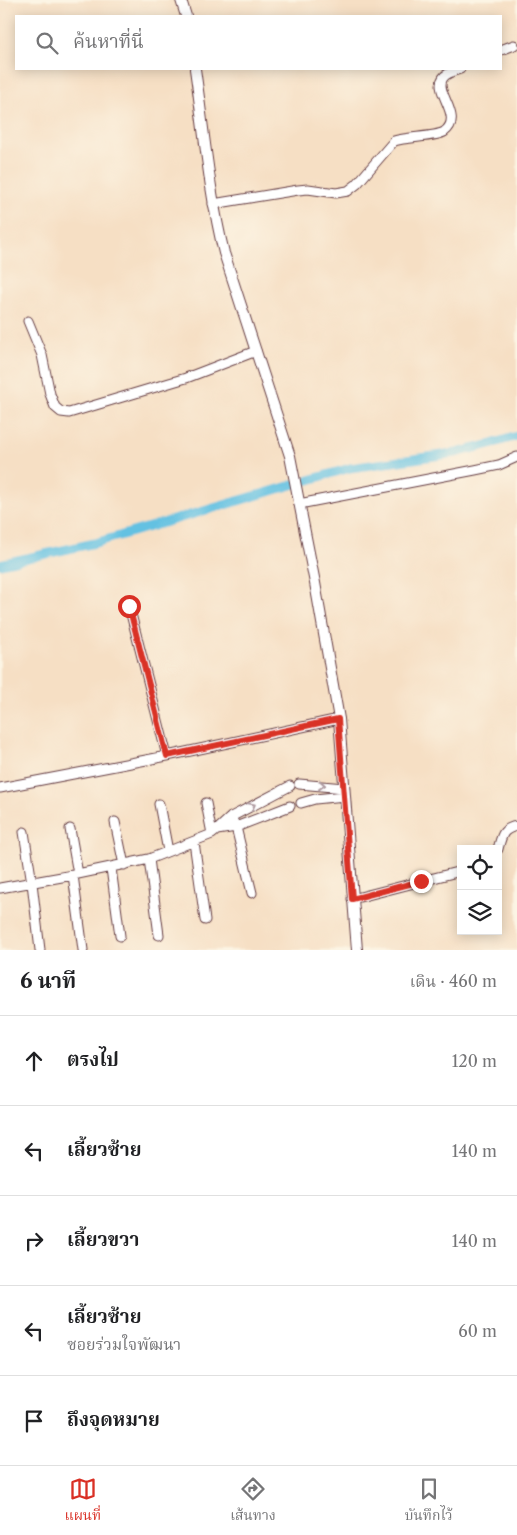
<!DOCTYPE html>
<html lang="th">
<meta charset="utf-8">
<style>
body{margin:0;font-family:"Libre Caslon Text","Noto Serif Thai",serif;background:#f6f6f6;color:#202124}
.controls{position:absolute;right:15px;bottom:15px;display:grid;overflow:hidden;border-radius:0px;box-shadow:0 2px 12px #0003}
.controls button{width:45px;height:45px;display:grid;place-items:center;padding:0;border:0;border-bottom:1px solid #e0e0e0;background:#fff;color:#202124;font:25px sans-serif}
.stop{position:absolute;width:15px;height:15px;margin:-11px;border:4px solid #d93025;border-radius:50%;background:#fff}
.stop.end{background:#d93025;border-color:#fff;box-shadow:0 1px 5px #0008}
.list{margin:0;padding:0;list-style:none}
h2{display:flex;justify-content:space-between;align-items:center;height:65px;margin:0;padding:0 20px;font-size:21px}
h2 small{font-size:16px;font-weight:400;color:#757577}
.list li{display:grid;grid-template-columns:32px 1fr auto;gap:15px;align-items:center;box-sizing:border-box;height:90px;padding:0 20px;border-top:1px solid #e0e0e0}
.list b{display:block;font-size:19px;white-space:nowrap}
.list p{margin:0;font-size:16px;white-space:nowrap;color:#757577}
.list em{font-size:16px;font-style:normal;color:#757577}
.icon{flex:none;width:28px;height:28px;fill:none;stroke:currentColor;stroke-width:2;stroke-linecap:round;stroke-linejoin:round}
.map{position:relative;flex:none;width:517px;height:950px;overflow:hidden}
.search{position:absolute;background:#fff;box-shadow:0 2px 12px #0003;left:15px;right:15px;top:15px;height:55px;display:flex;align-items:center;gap:12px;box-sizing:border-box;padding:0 18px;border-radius:0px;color:#757577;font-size:19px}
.sheet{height:515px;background:#fff}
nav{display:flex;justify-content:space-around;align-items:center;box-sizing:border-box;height:70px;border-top:1px solid #e0e0e0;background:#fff;font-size:14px;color:#757577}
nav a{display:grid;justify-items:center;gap:2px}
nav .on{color:#d93025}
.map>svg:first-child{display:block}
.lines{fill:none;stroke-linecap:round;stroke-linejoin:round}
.canal{stroke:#64c1e2;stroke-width:9}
.minor-casing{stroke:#643c42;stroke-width:11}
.tertiary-casing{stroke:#643c42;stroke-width:12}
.minor{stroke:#fff;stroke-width:9}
.tertiary{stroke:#fff;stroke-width:10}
.oneway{stroke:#ae9aa0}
.route{stroke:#d93025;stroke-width:6}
</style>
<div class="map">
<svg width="517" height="950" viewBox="0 0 517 950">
<rect width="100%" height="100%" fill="#fcf5e5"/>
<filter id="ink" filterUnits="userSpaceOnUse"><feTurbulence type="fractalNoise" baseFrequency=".02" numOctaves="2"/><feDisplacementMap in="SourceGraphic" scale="10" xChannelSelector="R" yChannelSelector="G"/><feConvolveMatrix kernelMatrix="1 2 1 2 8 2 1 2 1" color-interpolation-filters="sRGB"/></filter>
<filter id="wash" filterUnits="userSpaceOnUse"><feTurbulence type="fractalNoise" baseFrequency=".0096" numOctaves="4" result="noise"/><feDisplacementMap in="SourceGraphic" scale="20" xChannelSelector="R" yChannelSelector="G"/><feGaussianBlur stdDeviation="1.12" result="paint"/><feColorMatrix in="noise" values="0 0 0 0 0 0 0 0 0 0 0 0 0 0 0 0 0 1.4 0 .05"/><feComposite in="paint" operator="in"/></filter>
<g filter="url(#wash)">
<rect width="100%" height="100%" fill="#f6dfc4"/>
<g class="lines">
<path class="canal" d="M0,564l95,-21 255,-75 106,-15 35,-9 26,-8"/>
</g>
</g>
<g filter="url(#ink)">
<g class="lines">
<g class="minor-casing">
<path id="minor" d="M501,50l13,-5
M213,204l85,-14 10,-1 28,4 12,-2 9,-7 37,-43c12,-4 42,-4 50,-9 21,-15 -11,-40 -1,-54 3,-5 11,-7 17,-9
M28,321l14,34 8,39 5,13 6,5 8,1 117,-35 70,-27
M299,504l176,-34 24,-5 18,-8
M129,606l38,150
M299,784l45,4
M0,788l167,-32 172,-37
M206,803l6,31
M301,803l14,-4 30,-3
M159,804l9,47
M231,817l5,10 16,66
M115,822l9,43
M70,829l8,45
M217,830l19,-3 54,-21
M24,832l8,51 8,67
M194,842l11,78
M498,849c4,-14 4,-20 19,-23
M149,859l10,76
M111,868l9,68
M73,875l10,75
M0,888l73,-13 76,-16 63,-25 5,-4 14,-13 59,-31
M352,899l109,-28"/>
</g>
<g class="tertiary-casing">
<path id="tertiary" d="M181,0l5,16
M195,69c9,61 14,123 29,184l66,203 25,127 24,136 18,231"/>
</g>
<use href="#minor" class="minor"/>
<use href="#tertiary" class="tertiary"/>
</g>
<defs><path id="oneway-chevron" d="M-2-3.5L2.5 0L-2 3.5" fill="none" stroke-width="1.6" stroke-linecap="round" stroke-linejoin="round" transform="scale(1.25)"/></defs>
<g class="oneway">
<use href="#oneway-chevron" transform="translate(322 785) rotate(5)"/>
<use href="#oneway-chevron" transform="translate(252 806) rotate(-28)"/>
</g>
</g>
<g class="lines" filter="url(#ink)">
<path class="route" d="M129,606l38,150 171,-37 14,180 69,-18"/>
</g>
</svg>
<div class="controls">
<button><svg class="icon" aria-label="locate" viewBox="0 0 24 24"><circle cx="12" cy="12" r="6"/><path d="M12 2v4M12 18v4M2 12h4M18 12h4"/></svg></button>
<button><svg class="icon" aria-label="layers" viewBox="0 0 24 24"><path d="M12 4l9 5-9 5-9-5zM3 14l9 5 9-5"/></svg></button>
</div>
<div class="stop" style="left:129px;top:606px"></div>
<div class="stop end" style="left:421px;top:881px"></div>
<div class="search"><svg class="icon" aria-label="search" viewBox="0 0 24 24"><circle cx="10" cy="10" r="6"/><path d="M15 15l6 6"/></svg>ค้นหาที่นี่</div>
</div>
<section class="sheet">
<h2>6 นาที<small>เดิน · 460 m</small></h2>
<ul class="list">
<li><svg class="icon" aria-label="ahead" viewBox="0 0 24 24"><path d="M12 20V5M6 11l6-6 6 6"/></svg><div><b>ตรงไป</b></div><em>120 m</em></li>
<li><svg class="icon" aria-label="left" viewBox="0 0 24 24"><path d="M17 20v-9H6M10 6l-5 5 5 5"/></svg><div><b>เลี้ยวซ้าย</b></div><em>140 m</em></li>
<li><svg class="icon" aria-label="right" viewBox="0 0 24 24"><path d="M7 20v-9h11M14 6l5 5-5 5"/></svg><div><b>เลี้ยวขวา</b></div><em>140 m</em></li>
<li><svg class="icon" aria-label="left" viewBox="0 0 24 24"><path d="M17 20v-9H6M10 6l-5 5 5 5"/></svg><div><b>เลี้ยวซ้าย</b><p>ซอยร่วมใจพัฒนา</p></div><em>60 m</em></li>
<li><svg class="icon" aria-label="arrive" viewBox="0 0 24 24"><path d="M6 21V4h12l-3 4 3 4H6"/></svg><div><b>ถึงจุดหมาย</b></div></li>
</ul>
</section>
<nav>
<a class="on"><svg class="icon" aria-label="map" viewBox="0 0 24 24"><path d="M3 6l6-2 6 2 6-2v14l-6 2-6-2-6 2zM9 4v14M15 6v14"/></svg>แผนที่</a>
<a><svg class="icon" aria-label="directions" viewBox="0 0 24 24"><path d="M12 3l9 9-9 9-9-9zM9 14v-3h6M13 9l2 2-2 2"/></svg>เส้นทาง</a>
<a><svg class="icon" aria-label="saved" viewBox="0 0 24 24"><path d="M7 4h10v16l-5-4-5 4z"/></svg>บันทึกไว้</a>
</nav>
